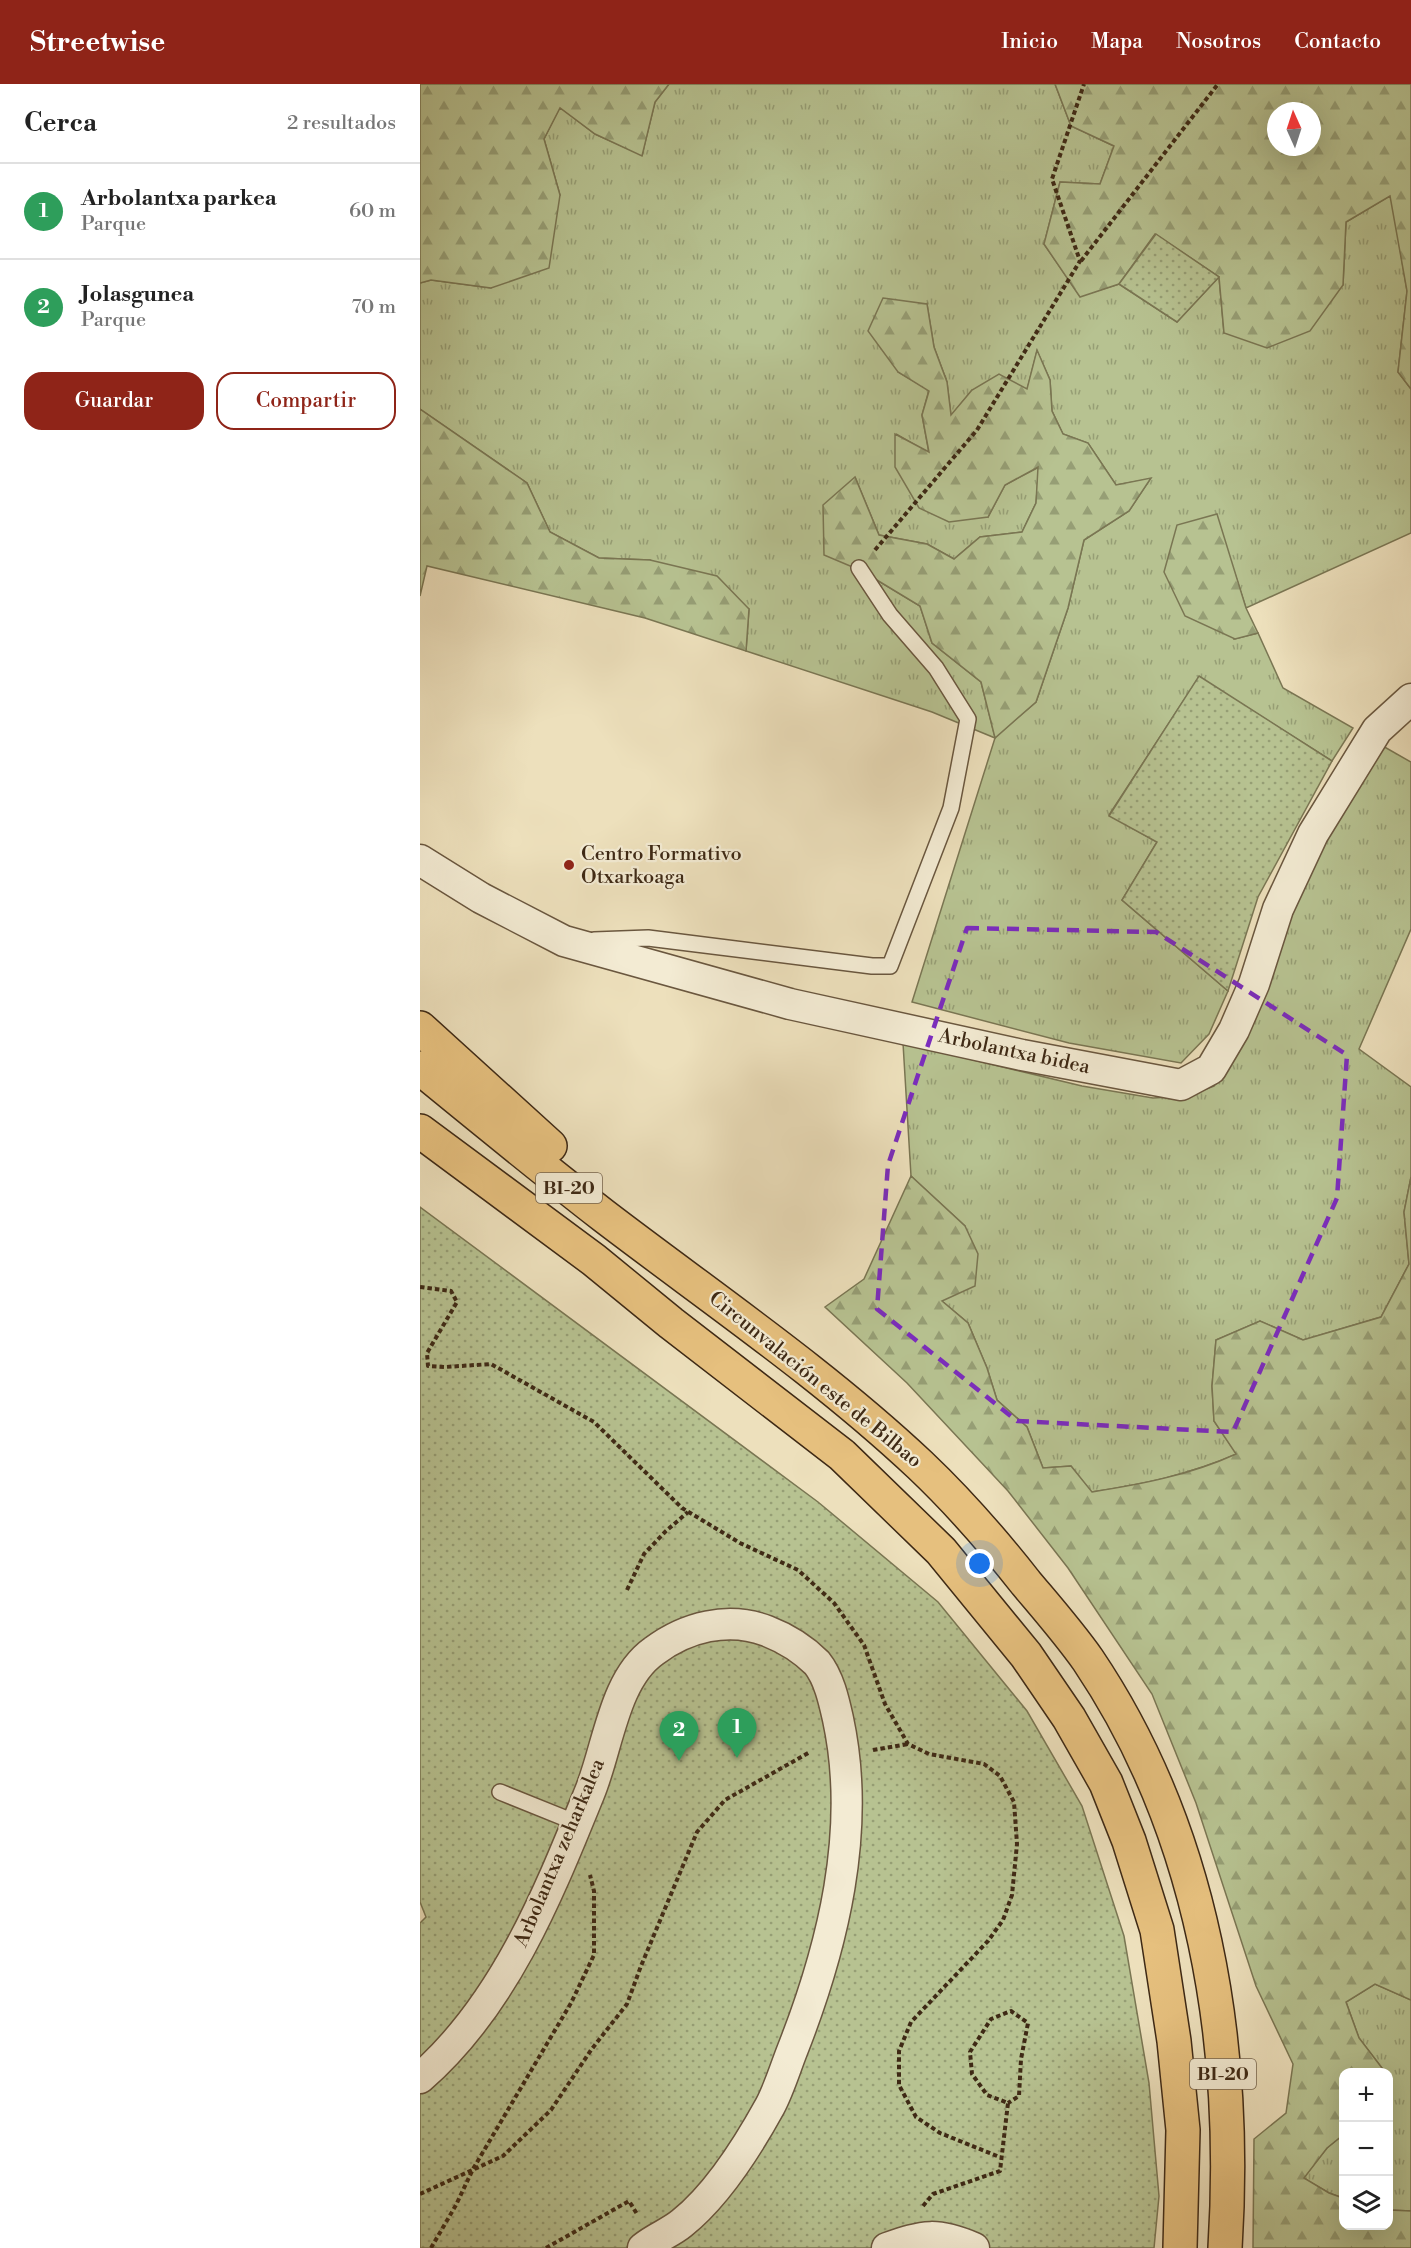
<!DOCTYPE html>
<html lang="es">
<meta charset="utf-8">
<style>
body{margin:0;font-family:"Libre Bodoni",serif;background:#f6f6f6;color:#222}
.controls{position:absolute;right:18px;bottom:18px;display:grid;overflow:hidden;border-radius:12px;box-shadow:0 6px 24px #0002}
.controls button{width:54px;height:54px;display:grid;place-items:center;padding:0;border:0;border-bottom:2px solid #e0e0e0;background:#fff;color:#222;font:30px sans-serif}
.compass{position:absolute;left:847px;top:18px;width:54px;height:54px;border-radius:50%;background:#fff;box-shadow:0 6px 24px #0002;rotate:357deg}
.you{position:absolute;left:560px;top:1480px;width:21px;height:21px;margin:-15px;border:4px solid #fff;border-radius:50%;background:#1a73e8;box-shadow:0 0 0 9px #1a73e833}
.badge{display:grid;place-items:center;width:39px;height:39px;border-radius:50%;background:#8f2418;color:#fff;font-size:20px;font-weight:700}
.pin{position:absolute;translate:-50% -50px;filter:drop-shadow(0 2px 3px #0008)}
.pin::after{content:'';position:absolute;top:32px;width:21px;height:18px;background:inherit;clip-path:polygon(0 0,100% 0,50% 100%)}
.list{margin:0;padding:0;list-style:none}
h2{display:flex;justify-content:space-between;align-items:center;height:78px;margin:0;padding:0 24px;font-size:26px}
h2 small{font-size:20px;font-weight:400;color:#767676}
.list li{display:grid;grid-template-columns:39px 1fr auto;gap:18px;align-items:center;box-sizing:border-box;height:96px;padding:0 24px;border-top:2px solid #e0e0e0}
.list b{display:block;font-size:22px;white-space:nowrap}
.list p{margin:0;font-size:20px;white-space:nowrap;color:#767676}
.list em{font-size:20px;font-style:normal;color:#767676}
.actions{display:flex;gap:12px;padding:18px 24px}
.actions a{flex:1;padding:14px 0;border:2px solid #8f2418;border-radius:18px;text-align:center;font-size:21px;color:#8f2418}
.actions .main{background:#8f2418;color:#fff}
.icon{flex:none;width:33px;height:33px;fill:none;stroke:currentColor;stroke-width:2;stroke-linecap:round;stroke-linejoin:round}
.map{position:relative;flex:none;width:991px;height:2164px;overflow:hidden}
header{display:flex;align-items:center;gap:36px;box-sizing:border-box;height:84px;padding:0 30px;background:#8f2418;color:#fff}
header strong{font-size:28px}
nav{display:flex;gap:33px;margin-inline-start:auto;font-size:21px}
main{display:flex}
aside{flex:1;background:#fff}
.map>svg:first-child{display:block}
.grass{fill:url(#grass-tufts);stroke:#7a7653;stroke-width:1.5;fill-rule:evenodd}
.forest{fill:url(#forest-firs);stroke:#7a7653;stroke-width:1.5;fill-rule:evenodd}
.park{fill:url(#park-dots);stroke:#7a7653;stroke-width:1.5}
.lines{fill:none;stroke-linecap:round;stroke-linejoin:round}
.service-casing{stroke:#6a573f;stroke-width:18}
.minor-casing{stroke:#6a573f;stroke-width:33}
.primary-casing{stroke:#3e2915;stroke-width:36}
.path{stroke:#3e2915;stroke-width:4;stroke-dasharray:4.5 3;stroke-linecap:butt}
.service{stroke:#f3ebd3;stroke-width:15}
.minor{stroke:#f3ebd3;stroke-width:30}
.primary{stroke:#e6c07e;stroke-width:33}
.marked{fill:none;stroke:#7b2cbf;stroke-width:4.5;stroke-dasharray:12 8;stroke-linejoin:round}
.poi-dot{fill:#8f2418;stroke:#f3ebd3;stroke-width:2}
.labels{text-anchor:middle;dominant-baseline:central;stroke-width:4.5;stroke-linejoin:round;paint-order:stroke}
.shield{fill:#f3ebd3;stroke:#74634e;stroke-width:1.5}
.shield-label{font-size:18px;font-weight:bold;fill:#3e2915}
.poi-label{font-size:20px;fill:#3e2915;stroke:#f3ebd3;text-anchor:start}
.street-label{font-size:20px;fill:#3e2915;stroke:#f3ebd3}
</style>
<header>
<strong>Streetwise</strong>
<nav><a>Inicio</a><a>Mapa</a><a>Nosotros</a><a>Contacto</a></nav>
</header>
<main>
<aside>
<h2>Cerca<small>2 resultados</small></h2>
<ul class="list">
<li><span class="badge" style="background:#2e9e5b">1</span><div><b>Arbolantxa parkea</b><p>Parque</p></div><em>60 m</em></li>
<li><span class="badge" style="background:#2e9e5b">2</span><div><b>Jolasgunea</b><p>Parque</p></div><em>70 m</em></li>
</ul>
<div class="actions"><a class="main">Guardar</a><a>Compartir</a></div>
</aside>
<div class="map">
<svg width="991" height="2164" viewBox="0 0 991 2164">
<defs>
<pattern id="grass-tufts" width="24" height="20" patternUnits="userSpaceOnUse" patternTransform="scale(1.5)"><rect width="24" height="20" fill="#b7c291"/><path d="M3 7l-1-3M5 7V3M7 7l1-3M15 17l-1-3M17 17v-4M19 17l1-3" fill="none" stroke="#969e75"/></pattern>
<pattern id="forest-firs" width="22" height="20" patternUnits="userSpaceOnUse" patternTransform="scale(1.5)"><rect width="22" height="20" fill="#b7c291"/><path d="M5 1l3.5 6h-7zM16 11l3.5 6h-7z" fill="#969e75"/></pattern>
<pattern id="park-dots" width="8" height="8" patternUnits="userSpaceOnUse" patternTransform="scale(1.5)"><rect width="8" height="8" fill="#b7c291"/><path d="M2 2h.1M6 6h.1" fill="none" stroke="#969e75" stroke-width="1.8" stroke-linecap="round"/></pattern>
</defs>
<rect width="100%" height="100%" fill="#ede0bc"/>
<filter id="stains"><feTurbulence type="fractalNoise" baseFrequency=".00333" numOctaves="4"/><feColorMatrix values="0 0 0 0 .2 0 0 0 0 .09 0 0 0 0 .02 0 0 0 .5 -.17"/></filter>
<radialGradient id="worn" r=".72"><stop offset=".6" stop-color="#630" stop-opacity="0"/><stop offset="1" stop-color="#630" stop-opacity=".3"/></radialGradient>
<path class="grass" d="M249,0h386l16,42 43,20 -14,38 -40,-2 -16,62 36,52 39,-12 58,38 42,-45 5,56 119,-48 3,-63 45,-27 16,96 -9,81 13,17v144l-165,75 -12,-37v68l24,-6 25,55 70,40 -21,33 -133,-84 -90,138 48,27 -35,58 106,91 -19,43 -28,29 -112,-20 -157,-41 83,-264 -63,-26 -186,-61 3,-42 -99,-49 -51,-2 -49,-26 -23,-49 -107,-74v-126l11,-3 60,8 69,-93 -16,-56 16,-32 35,27 47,21 13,-53zM507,220l7,43 13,35 4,34 21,-26h55l10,-39 13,29 2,31 11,23 25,9 28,42 34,-6 -21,32 -45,29 -16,68 -32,94 -41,35 -14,-55 -49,-39 -12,-37 -58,-35 -7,-94 24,58 48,9 27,15 26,-22 42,-5 14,-29 3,-36 -34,18 -17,32 -92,-83 33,19 -7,-38 7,-25 -31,-18z
M961,661l30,17v167l-52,120 52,38v90l-7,35 5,52 -28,53 -78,23 -43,-19 -44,19 -4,46 2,35 23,33c-49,21 -94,30 -146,38l-20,-26 -28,2 -16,-41 -30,-27 -10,-32 -19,-45 -26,-22 23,-75 -54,-50 -8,-133 179,43 71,12 34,-2 27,-10 19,-25 54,-147 37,-75z
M955,1900l36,16v211l-22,-1 -1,-138h-3l-26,-34 -13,-36z
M923,2051v63l-14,-5 -26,-15 24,-30z"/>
<path class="forest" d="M0,0h249l-14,18 -13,54 -47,-22 -35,-26 -16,31 16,56 -11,73 -58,20 -60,-8 -11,3z
M635,0h356v305l-13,-17 9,-81 -17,-95 -44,26 -3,63 -33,46 -43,17 -43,-15 -5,-56 -64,-43 -36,50 -39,13 -36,-53 16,-62 40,2 14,-38 -43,-20zM856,27h36v36h-36z
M463,214l44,6 7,43 13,35 4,33 21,-25 27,-16 28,15 10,-39 13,30 2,31 11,23 25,9 28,42 35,-7 -22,33 -45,29 -16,68 -32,94 -41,36 -14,-56 -49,-39 -12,-37 -58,-35 -38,-16 -1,-50 32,-28 24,58 48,9 27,15 26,-22 42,-5 14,-29 2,-36 -33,18 -17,32 -39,5 -30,-14 -24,-41v-33l34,18 -7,-37 7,-24 -31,-19 -30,-41z
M0,325l107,74 23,49 49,26 51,2 67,16 32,33 -3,42 -101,-33 -218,-52 -7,30z
M797,430l29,94 12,25 -23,6 -50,-23 -21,-44 13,-47z
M491,1092l54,50 13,28 -3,32 -33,15 26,22 19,45 10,32 30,27 16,41 28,-2 21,26c50,-8 98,-17 144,-38l-22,-33 -2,-35 4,-46 44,-19 43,19 78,-23 28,-53 -5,-52 7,-35v823l-36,-16 -29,18 13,36 26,34h-41l-1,63 -16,13 -23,30 25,15 14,5 1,28h44l1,-16 22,1v37h-158l1,-109 32,-26 7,-49 -37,-78 -60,-183 -44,-109 -84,-126 -60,-77 -101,-108 -82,-76 39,-28z"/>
<path class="park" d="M736,150l63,43 -42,45 -58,-38z
M779,592l133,85 -74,136 -30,94 -106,-91 35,-58 -48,-26z
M0,1123l398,295 120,100 89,109 55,95 42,130 25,147 10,113 -5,52h-734v-325l6,-6 -6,-15z"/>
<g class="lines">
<g class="service-casing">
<path id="service" d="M174,856l54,-2 224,28h18l61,-158 17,-89 -32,-51 -46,-53 -31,-47
M80,1708l77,31"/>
</g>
<g class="minor-casing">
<path id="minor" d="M0,776l61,38 83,43 226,63 232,51 159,30 30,-16 23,-39 20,-46 24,-75 35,-75 64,-104 34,-31
M0,1994c84,-73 128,-183 169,-284 19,-45 24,-114 65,-143 32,-24 74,-35 113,-20 18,7 36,18 50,32 12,15 17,38 21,56 24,111 -5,228 -46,332 -7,18 -13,38 -22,55 -22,40 -53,89 -88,117 -12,10 -27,15 -39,25
M467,2164c38,-13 49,-16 87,0"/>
</g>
<g class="primary-casing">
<path id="primary" d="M0,944l130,118
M0,984c61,50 122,100 184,148 106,81 218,157 316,249 38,36 73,76 106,118 21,25 43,50 62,77 116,172 150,384 137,588
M0,1047l174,129 77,63 171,132 99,96 85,104 43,63 37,65 23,58 28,89 17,111 9,89 -3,118"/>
</g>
<path class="path" d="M661,177l137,-177
M455,466l102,-120 103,-169 -28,-82 32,-95
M0,1203l31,4 6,11 -30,51 1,13 17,1 46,-3 103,58 88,86 58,35 58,27 36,33 30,42 21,59 23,40 21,10 55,10 16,12 14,26 3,42 -5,51 -9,25 -15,21 -77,81 -12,29v34l17,32 24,16 62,25
M207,1506l17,-36 22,-23 22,-19
M453,1666l35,-6
M0,2110l83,-38 48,-46 40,-60 36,-46 14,-38 56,-134 28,-32 85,-48
M503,2122l10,-12 67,-23 8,-68 -21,-8 -15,-21 -2,-22 21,-33 20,-8 17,12 -7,36 -2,37 -11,7
M11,2164l25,-43 17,-36 98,-166 23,-48v-64l-4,-16
M126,2164l83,-47 8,13"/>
<use href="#service" class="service"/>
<use href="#minor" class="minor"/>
<use href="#primary" class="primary"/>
</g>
<path class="marked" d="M547,844l189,4 191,123 -10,143 -104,234 -216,-11 -140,-112 11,-144z"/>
<circle class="poi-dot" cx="149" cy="781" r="6"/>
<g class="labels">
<g class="shield">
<rect x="116" y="1089" width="66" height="30" rx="4.5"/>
<rect x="770" y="1975" width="66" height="30" rx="4.5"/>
</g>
<g class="shield-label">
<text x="149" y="1104">BI-20</text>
<text x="803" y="1990">BI-20</text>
</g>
<g class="poi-label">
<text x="161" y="770">Centro Formativo<tspan x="161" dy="23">Otxarkoaga</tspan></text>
</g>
<g class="street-label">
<text transform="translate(594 968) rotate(12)">Arbolantxa bidea</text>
<text transform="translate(395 1296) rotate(39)">Circunvalación este de Bilbao</text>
<text transform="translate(140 1769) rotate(-67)">Arbolantxa zeharkalea</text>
</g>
</g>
<rect width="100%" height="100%" filter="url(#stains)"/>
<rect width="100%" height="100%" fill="url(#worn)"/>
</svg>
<div class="controls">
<button>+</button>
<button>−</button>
<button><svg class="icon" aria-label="layers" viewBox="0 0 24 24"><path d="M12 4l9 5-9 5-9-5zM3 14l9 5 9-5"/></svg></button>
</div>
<svg class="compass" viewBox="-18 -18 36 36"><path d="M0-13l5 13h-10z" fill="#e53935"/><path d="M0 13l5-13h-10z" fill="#767676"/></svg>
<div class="you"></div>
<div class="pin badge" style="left:317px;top:1674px;background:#2e9e5b">1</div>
<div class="pin badge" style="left:259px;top:1677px;background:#2e9e5b">2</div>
</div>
</main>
